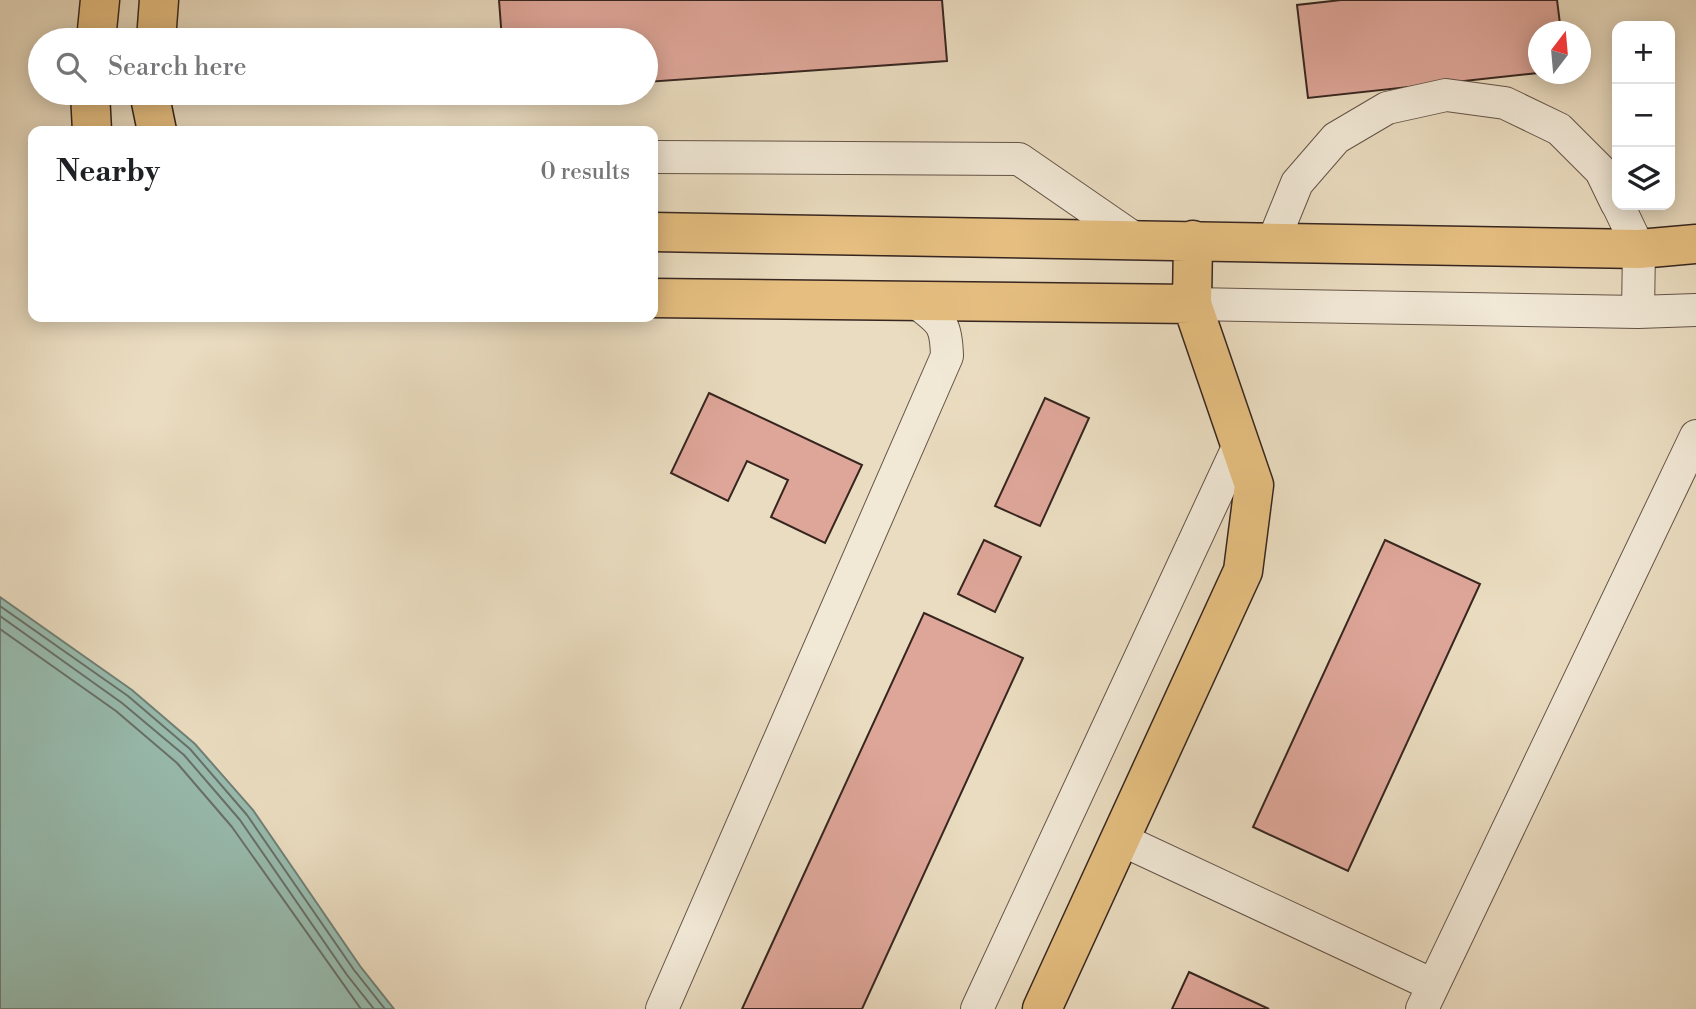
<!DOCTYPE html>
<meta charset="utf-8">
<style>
body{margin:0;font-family:"Libre Bodoni",serif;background:#f6f6f6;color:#202124}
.controls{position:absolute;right:21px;top:21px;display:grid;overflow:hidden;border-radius:14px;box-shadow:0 4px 18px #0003}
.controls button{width:63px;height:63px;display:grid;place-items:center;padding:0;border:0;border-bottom:2px solid #e0e0e0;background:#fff;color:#202124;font:35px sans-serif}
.compass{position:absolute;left:1528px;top:21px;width:63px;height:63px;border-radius:50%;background:#fff;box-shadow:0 4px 18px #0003;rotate:16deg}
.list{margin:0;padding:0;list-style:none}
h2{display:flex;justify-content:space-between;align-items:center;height:91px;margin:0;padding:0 28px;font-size:30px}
h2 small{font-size:23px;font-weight:400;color:#757577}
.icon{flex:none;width:38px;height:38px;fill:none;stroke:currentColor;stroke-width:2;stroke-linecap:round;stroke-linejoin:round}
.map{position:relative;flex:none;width:1696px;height:1009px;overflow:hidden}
.search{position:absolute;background:#fff;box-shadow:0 4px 18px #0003;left:28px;top:28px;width:630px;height:77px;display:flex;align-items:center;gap:18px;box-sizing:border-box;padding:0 24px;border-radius:38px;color:#757577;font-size:26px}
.panel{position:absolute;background:#fff;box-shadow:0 4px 18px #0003;left:28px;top:126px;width:630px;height:196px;border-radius:14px}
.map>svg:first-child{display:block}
.water{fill:#98bcaf;stroke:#718076;stroke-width:2}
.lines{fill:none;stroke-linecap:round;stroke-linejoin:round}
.shore{stroke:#687168;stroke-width:2}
.building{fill:#dea699;stroke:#372620;stroke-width:2}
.minor-casing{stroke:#645448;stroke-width:34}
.highway-casing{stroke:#372620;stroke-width:41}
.minor{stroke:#f1e8d6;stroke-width:32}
.highway{stroke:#e5be80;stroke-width:38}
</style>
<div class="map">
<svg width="1696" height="1009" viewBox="0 0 1696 1009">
<rect width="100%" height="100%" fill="#eadcc0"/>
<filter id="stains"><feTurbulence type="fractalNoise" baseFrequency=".00286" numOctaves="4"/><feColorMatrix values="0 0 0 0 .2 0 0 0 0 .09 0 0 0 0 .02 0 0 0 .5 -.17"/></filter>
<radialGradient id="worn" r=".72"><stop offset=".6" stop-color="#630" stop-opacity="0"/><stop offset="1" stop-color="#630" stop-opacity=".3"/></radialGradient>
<path class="water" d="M0,597l132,93 63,54 58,66 107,156 34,43h-394z"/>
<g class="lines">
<path class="shore" d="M0,606l128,90 62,53 57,66 107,155 31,39
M0,616l122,87 62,52 56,65 107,155 27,34
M0,629l116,82 61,52 55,64 129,182"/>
</g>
<path class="building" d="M499,0h443l5,61 -301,21v-42h-144z
M1341,0h216l4,32h-23v41l-230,25 -11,-93z
M709,393l153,72 -37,78 -54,-26 17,-37 -41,-19 -19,40 -57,-28z
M1045,398l44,20 -49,108 -45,-20z
M984,540l37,17 -26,55 -37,-18z
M1385,540l95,44 -132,287 -95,-44z
M924,613l99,45 -161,351h-120z
M1189,972l80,37h-97z"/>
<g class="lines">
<g class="minor-casing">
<path id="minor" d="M653,157l366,2 116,80
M1618,205l21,44 -1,63
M1273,242l24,-59 39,-45 51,-30 59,-13 59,8 54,26 42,42 16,33
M1192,304l446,8 58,-2
M1120,839l313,146
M662,1009l285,-653c-1,-34 -6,-34 -31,-54
M977,1009l263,-566
M1422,1009l274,-573"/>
</g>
<g class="highway-casing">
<path id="highway" d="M96,40l4,-40
M156,40l3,-40
M90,93l2,38
M152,93l-1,9 6,29
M653,232l986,17 57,-5
M653,298l539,6
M1042,1009l201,-438 11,-86 -62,-181 1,-64"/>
</g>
<use href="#minor" class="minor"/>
<use href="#highway" class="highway"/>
</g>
<rect width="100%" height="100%" filter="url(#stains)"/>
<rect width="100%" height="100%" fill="url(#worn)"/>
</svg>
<div class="controls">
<button>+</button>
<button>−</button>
<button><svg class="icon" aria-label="layers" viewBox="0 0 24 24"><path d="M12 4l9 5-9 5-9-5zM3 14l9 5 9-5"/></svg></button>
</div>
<svg class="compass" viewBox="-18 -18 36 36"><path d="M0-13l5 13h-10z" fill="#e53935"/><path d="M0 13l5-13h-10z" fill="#757577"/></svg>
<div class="search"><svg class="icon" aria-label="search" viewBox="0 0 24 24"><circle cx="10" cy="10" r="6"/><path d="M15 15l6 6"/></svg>Search here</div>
<section class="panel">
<h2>Nearby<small>0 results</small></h2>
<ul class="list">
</ul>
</section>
</div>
